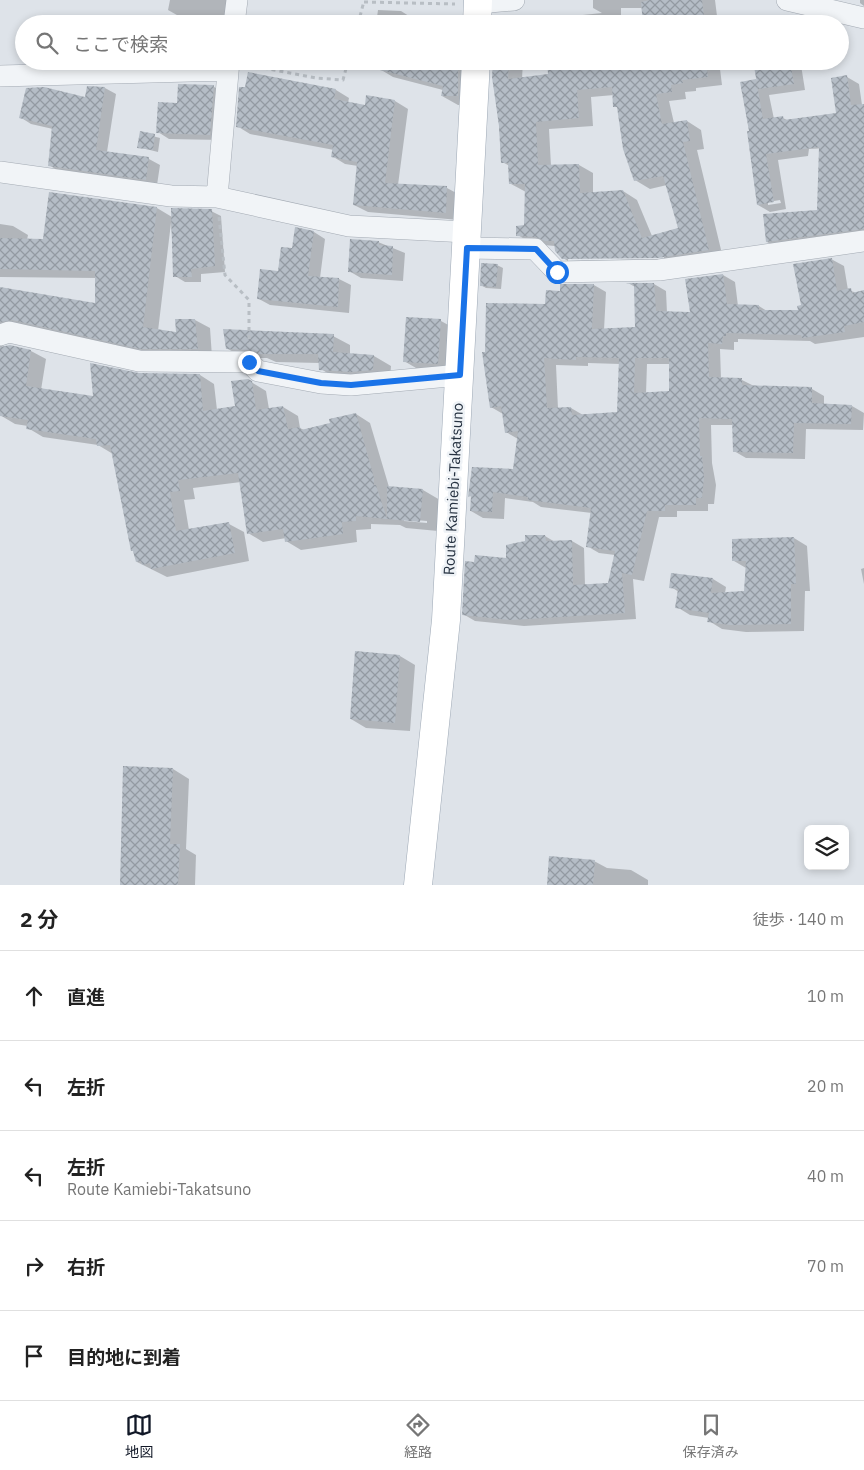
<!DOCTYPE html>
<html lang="ja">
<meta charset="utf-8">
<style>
body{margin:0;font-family:"IBM Plex Sans","Noto Sans JP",sans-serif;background:#f2f2f2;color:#222}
.controls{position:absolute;right:15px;bottom:15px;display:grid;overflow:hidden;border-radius:8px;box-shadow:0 2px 8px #0003}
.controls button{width:45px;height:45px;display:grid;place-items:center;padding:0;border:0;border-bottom:1px solid #e0e0e0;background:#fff;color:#222;font:25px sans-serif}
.stop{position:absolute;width:15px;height:15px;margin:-11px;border:4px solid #1a73e8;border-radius:50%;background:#fff}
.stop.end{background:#1a73e8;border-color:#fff;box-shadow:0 1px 5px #0008}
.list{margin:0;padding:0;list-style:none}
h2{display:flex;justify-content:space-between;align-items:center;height:65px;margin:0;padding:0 20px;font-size:21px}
h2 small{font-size:16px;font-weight:400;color:#767676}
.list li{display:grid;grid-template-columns:32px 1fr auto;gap:15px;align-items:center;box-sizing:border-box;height:90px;padding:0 20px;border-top:1px solid #e0e0e0}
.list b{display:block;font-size:19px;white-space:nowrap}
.list p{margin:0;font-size:16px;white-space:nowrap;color:#767676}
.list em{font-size:16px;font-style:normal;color:#767676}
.icon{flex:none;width:28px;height:28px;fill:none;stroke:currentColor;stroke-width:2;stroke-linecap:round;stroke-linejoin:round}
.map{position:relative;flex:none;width:864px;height:885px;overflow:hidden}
.search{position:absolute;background:#fff;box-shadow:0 2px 8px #0003;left:15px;right:15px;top:15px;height:55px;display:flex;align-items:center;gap:12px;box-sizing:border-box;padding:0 18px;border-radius:28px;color:#767676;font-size:19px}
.sheet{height:515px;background:#fff}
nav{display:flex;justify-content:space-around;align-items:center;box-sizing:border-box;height:70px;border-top:1px solid #e0e0e0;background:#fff;font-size:14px;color:#767676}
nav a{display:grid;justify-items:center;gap:2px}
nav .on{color:#111827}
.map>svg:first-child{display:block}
.shadow{fill:#0003;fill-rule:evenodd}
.building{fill:url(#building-cross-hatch);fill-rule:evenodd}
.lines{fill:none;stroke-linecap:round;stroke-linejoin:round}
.minor-casing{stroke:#a3aab3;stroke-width:22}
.major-casing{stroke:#9da8b5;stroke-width:29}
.path{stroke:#b8bec4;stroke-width:3;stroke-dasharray:4 4;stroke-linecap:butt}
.minor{stroke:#f1f4f7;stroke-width:21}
.major{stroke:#fff;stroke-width:28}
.route{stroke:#1a73e8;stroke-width:6}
.labels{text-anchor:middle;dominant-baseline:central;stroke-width:5;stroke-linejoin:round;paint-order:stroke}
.street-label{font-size:15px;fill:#263241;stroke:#eef2f6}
</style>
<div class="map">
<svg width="864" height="885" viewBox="0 0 864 885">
<defs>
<pattern id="building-cross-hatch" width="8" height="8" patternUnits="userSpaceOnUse" patternTransform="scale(1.25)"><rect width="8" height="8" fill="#b5bdc6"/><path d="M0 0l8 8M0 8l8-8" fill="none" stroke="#939aa2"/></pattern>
</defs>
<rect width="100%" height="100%" fill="#dee3e9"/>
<path class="shadow" d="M170,0h73l-4,22 -37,-5 -1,4 -17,-2 -16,-9z
M593,0h122l3,24h-73l-2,-16h-22v9l-14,-1 9,8h-71l-1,-5 58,-6 -9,-5z
M860,0h4v6l-4,-3z
M378,10l23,1 11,7v6h-36z
M425,17h15l13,7h-28z
M421,61h52l1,44h-16l-16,-9 1,-6 -50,-13 -15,-9 43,-4z
M494,61h29l-1,18 28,-4 -2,-14h171l3,24 -26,3v3l-11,1 1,7 -17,2 5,22 13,-2 14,9 3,19 -7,1 26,108 -145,9 -15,-9 -8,-12 -23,-2 -14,-9 7,-9 1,-34 -15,-8 -1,-18 -8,-4zM614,95l1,11 4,3 16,71 15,9 17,-4 12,43 -27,8 -15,-36 -14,-9 -30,2v-20l-14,-8 -28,1 -2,-37 44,-3 -2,-29zM664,256v3l-96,2v-3z
M768,61h27l6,4 4,25 -36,5 5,24 9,-1 6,3 48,-7 10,-37 12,7 3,21h2v41l-55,3 -1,7 -30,4 8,49 -16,3 -12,-7 -8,-73 6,-52 2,1zM780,200l1,3 -13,2v-3z
M249,73l87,17 13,8 -1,5 18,3 29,-5 13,8 -10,76 49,3 13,7 -1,25 -91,-8 -14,-7 4,-39 -13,-2 -13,-8 2,-6 -84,-16 -13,-8z
M179,85l35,2 11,6 -4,47 -52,-1 -11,-7 20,-27z
M88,88h17l11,6 -9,58 42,7 11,6 -3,20 -97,-13 -11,-7 4,-36 -22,-5 -11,-7 66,-18z
M141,133l19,5 -2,14 -20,-5z
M864,162v74l-86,12 -11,-6 51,-31z
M50,193l107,15 15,9 39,-6 10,5 4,56 -24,2v8h-16l-10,-6 -4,-53 -13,108 19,2 18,-13 15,8 2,29 -56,-1 -151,-21 -3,13 29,3 15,8 -5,31 53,7 45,-22h61l14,9 3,26 19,-3 12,-27 18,11 3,18 14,-2 15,9 2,12 4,2 28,-6 24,-10 14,9 19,64 34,3 17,10 -2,31 -32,-3 -6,-3 -29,-1v5l-15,1 1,12 -56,8 -15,-9v-3l-23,4 -15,-9 -7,-51 -48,6 2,11 -11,1 5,30 40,-6 15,8 5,29 -82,16 -30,-15 -2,-10 -3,-2 -19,-96 -15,-9 -55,-8 -15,-9v-2l-13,-2 -15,-9v-126l96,16v-27l-96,-1v-53l13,2 15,9 -1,5h18zM404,519l23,2v2l-23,-2z
M296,228l18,4 11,7 -5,39 19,1 12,6 -2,28 -79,-8 -11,-6 34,-49z
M378,242l27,11 -2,28 -42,-3 -12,-7z
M831,259l13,7 4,24 9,3 7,-1v45l-49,7 -5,-3 -72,-2v3h-4v8l-14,-1 1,30 21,1 12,6 58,3 12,7v9l28,1 12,7 -1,17 -57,-1 -1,30 -59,-1 -12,-7v-26h-23l1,38 4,22 -2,19h-6v7h-31v6h-18l-15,64 -11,-2 3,40 -112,7 -49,-5 -12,-7 12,-51 33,-3 37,-24 10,6 17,-1 12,7 1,38 24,-2 6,-29 -16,-2 -12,-7 5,-33 -51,-6 -8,-5 -28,-4 -1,21 -21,-1 -12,-7 1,-14 -2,-1 44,-26 4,-31 -12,-7 -3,-18 -12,-7 -5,-54 76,-60 32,-8 12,7 -2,38 32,-2 -1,-41 -5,-3h24l12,7 1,22 25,1 -5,-34 36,-5 12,7 3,24h21l8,5h32zM588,363l32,1 -2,49 -35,2 -12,-7 -13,1 -2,-44 32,1zM647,364h23v28l-24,2z
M497,265l6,3 -2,21 -15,-1 -5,-3z
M441,321l11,6 -3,43 -33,-2 -12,-7z
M333,336l17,9v10l24,1 17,10 -1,13h-53l-16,-10 -1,-6 -44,-1 -9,-4h-23l-16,-9z
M794,538l13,8 3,45h-5l-1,40 -58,1 -24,-3 -13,-8v-3l-19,-3 -13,-8 2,-15 -8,-5 42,-8 13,8 -1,6 20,-1 1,-24 -12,-7z
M864,568v16l-3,-15z
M400,656l15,9 -5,66 -44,-3 -15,-9z
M173,769l16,10 -3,70 10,6 -1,30h-74z
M594,861l13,7 24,2 17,10v5h-100z"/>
<path class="building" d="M650,0h52l3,24h-62l-2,-22z
M420,61h38v35h-17l2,-10 -67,-17 1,-5 43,-1z
M493,61h16l-1,18 40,-5 -1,-13h159l2,16 -26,3 1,3 -12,2 1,7 -16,2 6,30 25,-4 3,21 -7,1 26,108 -51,8 -96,1 -7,-8 -1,-10h-9l-9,-4 -20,-1v-10l8,-1 1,-41h-16l-1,-21h-7l-2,-37 -7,-49zM612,87l1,20h4l6,42 11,32 29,-5 15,52 -36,10 -19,-48 -43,3 -1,-29 -41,1 -2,-43 43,-4 -2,-28z
M753,61h37l4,23 -36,5z
M248,72l88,17 -2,10 31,6 1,-10 29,5 -10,83 62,3 -1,27 -93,-8 4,-43 -26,-5 2,-12 -97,-18 3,-40h6z
M847,75l4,30 13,-1v125l-98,13 -3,-28 54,-4 2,-63 -53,7 8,48 -17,3 -10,-74h2l-9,-49 16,-3 7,40 20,-3 1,4 52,-7 -5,-35z
M178,84l36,1 -4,50 -54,-2 2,-31 19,1z
M87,86l18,1 -9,63 53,7 -3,23 -98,-14 4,-40 -33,-8 7,-30 18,-1 41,10z
M140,131l15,3 -2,16 -16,-2z
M49,192l108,15 -14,120 33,5 -1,-13h20l3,30h-58l-128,-29 -12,2v-35l95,16v-32l-95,-2v-31l43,1z
M171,208l41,1 3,57 -24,3 1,8h-19z
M295,227l19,4 -6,45 31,2 -1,29 -81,-8 3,-30 18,2 3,-24 11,1z
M350,239l29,2v4l14,1 -1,29 -44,-3z
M832,258l5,33 14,-3 1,5 12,-3v32l-20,4 1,6 -43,6 -1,-3 -75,-2v3h-3l-1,8 -14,-1 1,34 33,1v7l70,2v16l40,2 -1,19 -57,-1 -1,30 -60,-1 -1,-33 -33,-1 1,38h2l2,21 -2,21h-6v7h-31v6h-18l-15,64 -10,-2 3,40 -114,7 -49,-5 3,-54 9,1 1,-7 31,3v-13l19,-4v-6h20l1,6 26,-1 1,45 35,-2 7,-32 -29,-4 5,-39 -63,-8v-3l-35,-5 -1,20 -22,-1 1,-15 -3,1 4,-30 41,2 5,-38 -13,2 -4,-27 -11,2 -8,-56h3l1,-49 59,1 1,-14 14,1v-7h34l-2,45 43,-2 -1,-42 -8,-2h28l2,28 34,1 -5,-33 38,-5 4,30 32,1v5h39l-1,-4 4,-1 -8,-41zM576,357l43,1 -2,54 -45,3 -1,-8 -24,1 -3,-50 32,2zM635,358h34v33l-35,2z
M481,263l17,1 -2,23 -16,-1z
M406,317l35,2 -3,45 -35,-2z
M223,329l111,5 -1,18 41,3 -1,15 -22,2 -32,-2 -1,-16h-60l-9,-4 -23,-1z
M10,345l21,5 -5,36 67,10 -3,-33 49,10 61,1 3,37 32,-5 -4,-25 17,-2 4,2 4,29 27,-4 5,23 12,-2 1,3 29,-7 -1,-4 27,-6 18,65v7h2l11,34 -31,-3v5l-14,1 1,12 -58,8 -2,-13 -36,5 -9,-61 -60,7 2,11 -10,1 6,39 53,-9 6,31 -84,16 -1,-6 -8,2 -1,-4 -5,1 -3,-11h-2l-21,-106 -13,1 -1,-7 -70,-10 2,-9 -28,-4v-69z
M387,486l36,3 -3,33 -33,-3z
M794,537l2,47h-5v40l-60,1 -24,-3 2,-9 -34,-5 3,-19 -9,-1 2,-15 42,5 -2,15 33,-2 2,-30h-14v-22z
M355,651l45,4 -5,68 -45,-4z
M123,766l50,2 -3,76h10l-2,41h-58z
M549,856l46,4 -2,25h-46z"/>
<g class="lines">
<g class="minor-casing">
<path id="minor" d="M787,0l77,18
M478,3l36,-3
M234,24l3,-24
M0,76l228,-6
M0,172l171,24 46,1 132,29 118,6
M217,197l12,-136
M467,248l68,1 22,23 102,-2 205,-29
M0,335l9,-3 130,29 110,1 9,9 63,12 30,2 109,-10"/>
</g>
<g class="major-casing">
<path id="major" d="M477,24l1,-24
M418,885l28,-265 30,-559"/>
</g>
<path class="path" d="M364,2l91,2
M358,24l6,-23
M248,65l68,13 27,2 5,-19
M219,217l6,58 24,25v44"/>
<use href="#minor" class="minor"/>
<use href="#major" class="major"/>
</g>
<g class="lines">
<path class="route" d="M249,362l9,9 63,12 30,2 109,-10 7,-127 69,1 21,23"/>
</g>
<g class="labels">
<g class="street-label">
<text transform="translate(453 489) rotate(-87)">Route Kamiebi-Takatsuno</text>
</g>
</g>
</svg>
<div class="controls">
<button><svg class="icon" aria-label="layers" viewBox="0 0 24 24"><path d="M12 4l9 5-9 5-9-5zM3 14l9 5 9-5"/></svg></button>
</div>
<div class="stop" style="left:557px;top:272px"></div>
<div class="stop end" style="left:249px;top:362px"></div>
<div class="search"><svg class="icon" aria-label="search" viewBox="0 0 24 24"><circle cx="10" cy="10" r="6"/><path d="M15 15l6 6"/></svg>ここで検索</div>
</div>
<section class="sheet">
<h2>2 分<small>徒歩 · 140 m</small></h2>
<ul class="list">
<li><svg class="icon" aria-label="ahead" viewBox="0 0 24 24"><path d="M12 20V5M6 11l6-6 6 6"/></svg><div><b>直進</b></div><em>10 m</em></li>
<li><svg class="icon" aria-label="left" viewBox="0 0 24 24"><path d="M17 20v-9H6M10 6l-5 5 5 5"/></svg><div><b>左折</b></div><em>20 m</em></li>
<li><svg class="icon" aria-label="left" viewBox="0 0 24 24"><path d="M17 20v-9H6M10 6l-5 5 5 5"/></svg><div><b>左折</b><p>Route Kamiebi-Takatsuno</p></div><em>40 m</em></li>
<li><svg class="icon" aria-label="right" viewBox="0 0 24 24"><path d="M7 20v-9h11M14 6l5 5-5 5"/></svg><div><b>右折</b></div><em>70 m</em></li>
<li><svg class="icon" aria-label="arrive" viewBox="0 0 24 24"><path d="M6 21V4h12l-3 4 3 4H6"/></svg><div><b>目的地に到着</b></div></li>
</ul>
</section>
<nav>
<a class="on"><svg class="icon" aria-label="map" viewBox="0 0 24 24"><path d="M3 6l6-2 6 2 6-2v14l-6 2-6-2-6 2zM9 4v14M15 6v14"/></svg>地図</a>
<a><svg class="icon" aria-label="directions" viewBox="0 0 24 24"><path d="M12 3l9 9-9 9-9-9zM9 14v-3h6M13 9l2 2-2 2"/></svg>経路</a>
<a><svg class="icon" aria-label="saved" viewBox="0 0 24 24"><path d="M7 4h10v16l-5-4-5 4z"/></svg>保存済み</a>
</nav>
